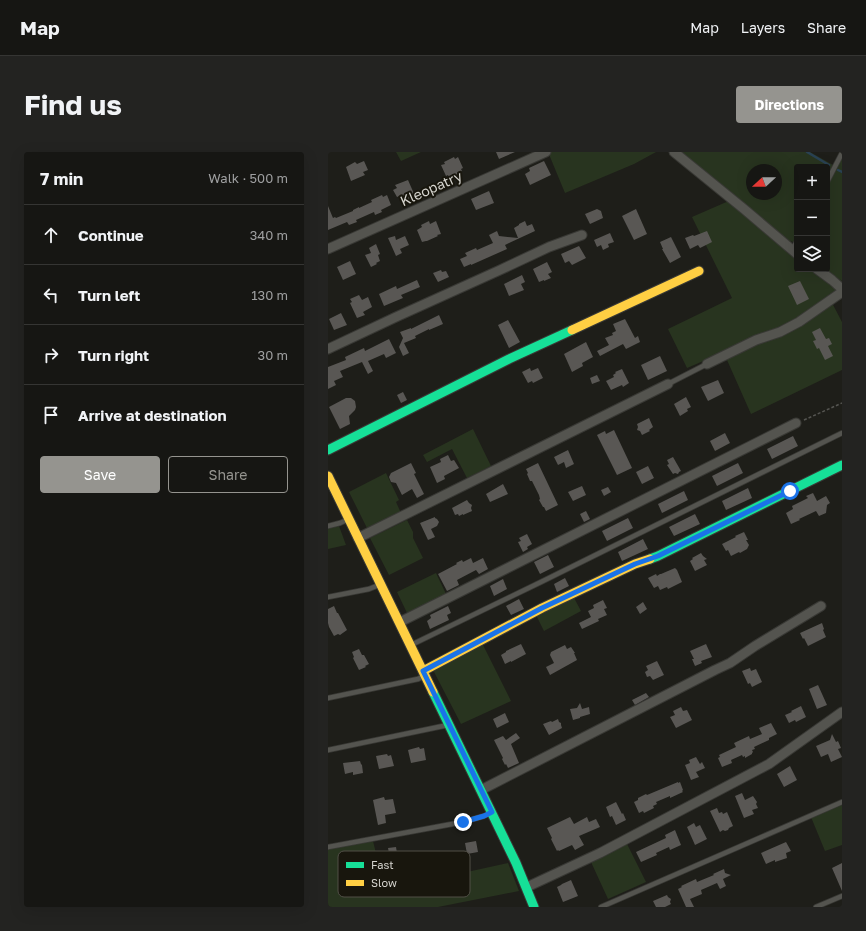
<!DOCTYPE html>
<meta charset="utf-8">
<style>
body{margin:0;font-family:"Golos Text",sans-serif;background:#232321;color:#f1f3f6}
.controls{position:absolute;right:12px;top:12px;display:grid;overflow:hidden;border-radius:4px;box-shadow:0 4px 16px #0002}
.controls button{width:36px;height:36px;display:grid;place-items:center;padding:0;border:0;border-bottom:1px solid #353533;background:#161613;color:#f1f3f6;font:20px sans-serif}
.compass{position:absolute;left:418px;top:12px;width:36px;height:36px;border-radius:50%;background:#161613;box-shadow:0 4px 16px #0002;rotate:249deg}
.stop{position:absolute;width:12px;height:12px;margin:-9px;border:3px solid #1a73e8;border-radius:50%;background:#fff}
.stop.end{background:#1a73e8;border-color:#fff;box-shadow:0 1px 4px #0008}
.list{margin:0;padding:0;list-style:none}
h2{display:flex;justify-content:space-between;align-items:center;height:52px;margin:0;padding:0 16px;font-size:17px}
h2 small{font-size:13px;font-weight:400;color:#9e9fa0}
.list li{display:grid;grid-template-columns:26px 1fr auto;gap:12px;align-items:center;box-sizing:border-box;height:60px;padding:0 16px;border-top:1px solid #353533}
.list b{display:block;font-size:15px;white-space:nowrap}
.list em{font-size:13px;font-style:normal;color:#9e9fa0}
.actions{display:flex;gap:8px;padding:12px 16px}
.actions a{flex:1;padding:9px 0;border:1px solid #95948f;border-radius:4px;text-align:center;font-size:14px;color:#95948f}
.actions .main{background:#95948f;color:#fff}
.icon{flex:none;width:22px;height:22px;fill:none;stroke:currentColor;stroke-width:2;stroke-linecap:round;stroke-linejoin:round}
.map{position:relative;flex:none;width:514px;height:755px;overflow:hidden;border-radius:4px}
header{display:flex;align-items:center;gap:24px;box-sizing:border-box;height:56px;padding:0 20px;background:#161613;border-bottom:1px solid #353533}
header strong{font-size:19px}
nav{display:flex;gap:22px;margin-inline-start:auto;font-size:14px}
.intro{display:flex;align-items:center;justify-content:space-between;box-sizing:border-box;height:96px;padding:0 24px}
h1{margin:0;font-size:28px}
.button{padding:10px 18px;border-radius:4px;background:#95948f;color:#fff;font-size:14px;font-weight:700}
main{display:flex;gap:24px;padding:0 24px}
aside{flex:1;background:#161613;border-radius:4px;box-shadow:0 4px 16px #0002}
.map>svg:first-child{display:block}
.green{fill:#28341f;fill-rule:evenodd}
.lines{fill:none;stroke-linecap:round;stroke-linejoin:round}
.stream{stroke:#294153;stroke-width:2.5}
.building{fill:#595754}
.lane-casing{stroke:#393935;stroke-width:6}
.street-casing{stroke:#393935;stroke-width:11}
.fast-casing{stroke:#393935;stroke-width:11}
.slow-casing{stroke:#393935;stroke-width:11}
.path{stroke:#555551;stroke-width:1.5;stroke-dasharray:3 2;stroke-linecap:butt}
.lane{stroke:#54544f;stroke-width:4.5}
.street{stroke:#54544f;stroke-width:9}
.fast{stroke:#16e098;stroke-width:9}
.slow{stroke:#ffcf43;stroke-width:9}
.route{stroke:#1a73e8;stroke-width:5}
.labels{text-anchor:middle;dominant-baseline:central;stroke-width:4;stroke-linejoin:round;paint-order:stroke}
.street-label{font-size:14px;fill:#d5d4ce;stroke:#18160d}
.key{fill:#18160d;stroke:#514f47;stroke-width:1}
.key-label{font-size:11px;fill:#d5d4ce}
</style>
<header>
<strong>Map</strong>
<nav><a>Map</a><a>Layers</a><a>Share</a></nav>
</header>
<div class="intro"><h1>Find us</h1><a class="button">Directions</a></div>
<main>
<aside>
<h2>7 min<small>Walk · 500 m</small></h2>
<ul class="list">
<li><svg class="icon" aria-label="ahead" viewBox="0 0 24 24"><path d="M12 20V5M6 11l6-6 6 6"/></svg><div><b>Continue</b></div><em>340 m</em></li>
<li><svg class="icon" aria-label="left" viewBox="0 0 24 24"><path d="M17 20v-9H6M10 6l-5 5 5 5"/></svg><div><b>Turn left</b></div><em>130 m</em></li>
<li><svg class="icon" aria-label="right" viewBox="0 0 24 24"><path d="M7 20v-9h11M14 6l5 5-5 5"/></svg><div><b>Turn right</b></div><em>30 m</em></li>
<li><svg class="icon" aria-label="arrive" viewBox="0 0 24 24"><path d="M6 21V4h12l-3 4 3 4H6"/></svg><div><b>Arrive at destination</b></div></li>
</ul>
<div class="actions"><a class="main">Save</a><a>Share</a></div>
</aside>
<div class="map">
<svg width="514" height="755" viewBox="0 0 514 755">
<rect width="100%" height="100%" fill="#1e1e19"/>
<path class="green" d="M68,0h25l-20,9z
M220,0h108l-22,12 -69,29z
M352,0h130l23,13 -6,12v-10h-30v71l-1,3 -3,1 -7,-2zM424,18h24v24h-24z
M514,5v124l-19,-12h4v-82z
M403,48l66,56v13h18l27,21 -11,11 11,21v48l-91,44 -24,-54 -15,6 -4,-7 -21,9 -19,-39 64,-31 -40,-81z
M145,277l18,37 -24,12 -15,-29 -25,13 -4,-7z
M58,321l13,27 -3,2 5,11 -33,17 -19,-38z
M79,368l6,12v6l10,20 -34,17 -19,-37z
M11,374l7,19 -18,4v-21z
M108,421l11,23 -39,19 -11,-23z
M245,444l8,15 -37,20 -8,-16z
M154,491l29,58 -50,23 -29,-56z
M514,653v40l-17,6 -14,-34z
M45,689l12,49 123,-27 11,28 -81,16h-110v-62z
M299,692l19,38 -38,17 -17,-37z"/>
<g class="lines">
<path class="stream" d="M479,0l22,13
M510,18l4,2"/>
</g>
<path class="building" d="M168,0h19l-16,7z
M126,5l1,2 3,-2 5,11 -2,1 1,2 -2,1 1,3 -8,4 -1,-3 -3,1 -1,-2 -2,1 -5,-11 4,-1 -1,-2z
M36,9l4,9 -5,2 2,3 -14,6 -5,-14 9,-5 2,2z
M216,9l7,14 -21,10 -5,-11 5,-3 -1,-3z
M80,28l7,16 -12,6 -3,-6 -3,1 -4,-7 4,-2 -2,-3z
M161,39l5,12 -18,7 -5,-11z
M54,43l1,2 4,-2 4,10 -10,5 1,2 -7,3 -1,-3 -18,8 1,2 -8,3 -2,-3 -19,8v-24l5,12 2,-1 1,1 17,-7v-1l6,-3v1l13,-6 -1,-2z
M269,57l4,2 2,7 -13,6 -5,-10z
M308,57l11,25 -13,6 -12,-24z
M101,69l1,3 6,-3 5,13 -4,1 1,1 -11,5h-1l-4,1 -5,-12 5,-3 -1,-2z
M197,69l2,5 5,-2 3,7 -26,12 -4,2 2,4 -36,16v-1l-7,3 -4,-8 7,-3 -2,-3 11,-5 1,2 16,-7 -4,-8 8,-4 2,5 19,2 -4,-10 5,-3v-1z
M379,79l5,11 -12,6 -2,-3 -8,4 -5,-11 8,-3 1,1z
M282,81l4,9 -6,2 1,3 -6,3 -2,-5 -4,2 -3,-7z
M67,84l1,4 9,-4 4,9 -9,4 2,4 -6,3 -8,-18z
M343,85l10,20 -11,6 -8,-14h1l-3,-7z
M48,92l4,10 -2,1 2,6 -4,2 1,1 -6,3 -6,-12 6,-2 -2,-5z
M251,94l7,12 -14,7 -3,-4 -4,2 -4,-9z
M22,109l6,13 -13,6 -6,-13z
M219,110l5,10 -4,2 3,4 -7,3v-1l-5,2 -6,-13z
M113,118l1,2 4,-1 3,6 -11,5 -5,-9z
M194,123l3,7 -4,2 3,6 -15,6 -5,-12z
M89,128l3,7 -19,8 2,3 -19,8 -5,-12 17,-8 1,3z
M472,129l9,18 -12,6 -9,-19z
M31,143l3,5 6,-3 4,10 -9,5 2,3 -8,3 -7,-15 2,-1 -2,-3z
M13,161l6,12 -13,5 -5,-11z
M111,163l4,9 -14,6v-1l-14,7 1,2 -12,5 5,10 -6,3 -4,-9 4,-9 -3,-6 11,-4v1z
M297,167l10,19 3,-2 2,6 -14,7 -3,-5 -23,12 -3,-5 12,-6 -4,-7 8,-3 -1,-2 4,-2 -3,-7z
M180,168l12,22 -11,6 -11,-23z
M492,176l6,11 3,-1 3,6 -4,2 5,10 -8,4 -6,-12 -2,1 -4,-8 3,-1 -4,-8z
M61,187l7,14 -10,5 -2,-4 -16,7 5,10 -5,3 -6,-12 -22,9 3,6 -9,4 2,4 -8,4v-22l18,-7 -1,-3 19,-9 1,3z
M258,190l7,15 -11,6 1,3 -11,6 -8,-18z
M332,204l7,15 -19,9 -7,-15z
M202,216l1,3 7,-3 5,10 -10,5 -1,-2 -4,2 -6,-11z
M294,217l7,14 -6,4 -1,-2 -11,5 -5,-9 8,-4 -1,-2 3,-2 -1,-1z
M269,223l3,6 -8,3 -2,-6z
M390,228l6,13 -16,8 -7,-14z
M75,240l4,8 -6,3 -4,-8z
M358,245l5,10 -4,2 1,2 -8,5 -6,-12z
M18,246h5l4,3 1,6 -1,3 -6,6 1,8 -10,5 -11,-22z
M321,266l4,9 -4,3 1,1 -8,4 -2,-4 -3,-1 1,-3 -1,-3z
M286,278l18,38 -15,7 -20,-40 8,-4 1,3z
M397,281l5,10 -15,8 -5,-10z
M465,284l5,10 -26,13 -5,-10z
M240,298l6,14 -8,4 -2,-6 -6,3 -4,-8z
M120,303l3,6 3,-1 5,8 -15,8 1,3 -8,4 -7,-16 11,-5 -1,-3z
M345,305l8,14 -2,1 -1,2 -3,-1 -2,1 -6,-9 2,-1 -2,-4z
M83,311l5,10 -2,1 10,20 -7,4 -5,-9 -10,6 -6,-12 -5,-1 -2,-5 2,-4z
M210,311l20,42 -12,6 -2,-4h-1l-4,-7 1,-1 -1,-4 -7,-14h-2l-3,-7 1,-1 -2,-4z
M410,311l5,10 -26,13 -5,-10z
M320,314l6,12 -12,6 -6,-12z
M175,332l5,10 -18,8 -4,-8z
M254,334l4,9 -13,6 -5,-9z
M280,335l3,5 -7,4 -3,-6z
M420,336l4,10 -26,12 -4,-9z
M356,339l4,9 -26,13 -4,-9z
M485,341l4,8 9,-5 4,7 -3,2 -1,8 -7,3 -3,-5 -17,8 1,1 -9,4 -5,-11 7,-4 -1,-3 16,-8 -2,-2z
M139,348l2,3 3,2 -1,3 1,3 -9,4v-1l-4,2 -1,-2 -3,1 -3,-7z
M258,359l4,8 -6,3 -4,-8z
M367,362l5,10 -26,12 -5,-9z
M107,365v1l2,1 2,3 -2,4 -6,3 4,8 -7,3 -8,-17z
M300,366l5,10 -26,13 -5,-10z
M416,380l4,8h-2l3,5 -2,4 -7,4 -1,-1 -8,4 -3,-6 -2,1 -4,-7 14,-7 -1,-1z
M199,382l5,10 -5,3 1,2 -5,3 -5,-10 3,-1 -2,-3z
M315,387l5,10 -26,12 -4,-9z
M373,401l2,3 4,3 -3,1 3,5 -12,6 -5,-10 3,-2 -1,-1z
M220,403l6,12 -14,7 -6,-12z
M143,406l2,5 10,-5 5,11 -9,5 -3,-4 -19,10 2,5 -12,6 -9,-17 19,-10 -1,-1 6,-3 1,2z
M347,416l2,2 5,12 -14,7 -1,-2 -7,3 -2,-4 -4,2 -6,-10 8,-4 1,2 3,-2h1z
M237,426l4,8 -12,6 -3,-8z
M175,427l4,10 -13,7 -4,-10z
M191,447l5,10 -13,6 -5,-9z
M275,448l4,8 -3,1 3,6 -9,4 1,2 -17,8 -3,-6 12,-6 -3,-6 6,-3 -1,-3z
M315,450l4,7 -7,5 -4,-7z
M6,454l3,7h1l9,17 -7,5 -2,-1 -4,2 -5,-9 -1,-4v-14z
M120,454l3,7 -4,2 2,5 -19,9 -3,-8 4,-3 -1,-3z
M494,471l2,6 -1,1 3,7 -18,9 -4,-8 -1,1 -3,-6z
M193,492l5,10 -15,8v-1l-6,3 -4,-9 5,-3v-1z
M378,492l6,13 -11,4 1,2 -7,3 -3,-7h2l-4,-8z
M237,493l2,4 4,-2 4,6h-1l3,7 -27,15 -4,-8 8,-4 -4,-8 1,-3z
M31,497l3,6h2l5,9 -4,2 1,1 -7,3 -6,-12 1,-1 -2,-5z
M329,509l7,14 -11,5 -3,-4 -3,1 -2,-5 3,-2 -2,-4z
M422,516l1,3 5,-2 6,13 -10,5 -2,-4 -2,1 -6,-13z
M490,533l9,20 -10,4 -8,-20z
M318,541l3,4 -14,8 -3,-5z
M252,551l2,6 7,-2 1,7 -10,3v1l-7,2 -3,-11 7,-1z
M473,554l5,11 -10,5 -1,-2 -6,3 -4,-8 7,-3 -1,-1z
M353,555l2,4 4,-1 5,10 -16,8 -6,-11 5,-2 -2,-4z
M177,561l4,9 -12,6 -4,-9z
M230,567l1,3 2,1v2l1,3 -13,7 -6,-11 8,-3 1,1z
M443,571l6,11 -8,4v2l-15,7 1,2 -3,1 1,2 -1,1v1l-7,4v-2l-2,1 -1,-2 -11,5 1,3 -10,4 -4,-9 2,-1 -1,-2 17,-8 -2,-4 15,-7 1,3 12,-5 -3,-6z
M188,581l4,5 -9,6 8,19 -11,5 -2,-4 -1,1 -3,-6 1,-1 -9,-18 9,-4 3,4z
M504,582l4,8 2,-1 3,7 -3,1 4,8 -11,5 -3,-8 -7,3 -5,-11 14,-6z
M91,595l1,2 4,-1 2,12 -15,3 -3,-13z
M59,602l1,2 3,-1 3,11 -15,3 -3,-13z
M368,605l4,7 2,-2 3,6 -9,4 3,5 -8,3 -6,-15 5,-2 -1,-3z
M32,609l1,3 1,1 1,8 -10,2v-3l-8,2 -2,-11z
M462,614l7,14 -13,7 -7,-13z
M350,630v1l2,-1 3,8 -1,1 1,1 -13,6v-2l-14,6 1,2 -4,2 1,2 -10,5 -1,-2 -4,2 -5,-11 4,-2v-2l8,-4 1,1z
M414,641l3,7 8,-4 4,6 -1,2 2,4 -6,2 2,4 -10,4 -9,-22z
M56,645l1,3 8,-1 3,14 -11,2 1,8 -8,2 -5,-25z
M288,650l6,12 1,-1 3,7 -10,5 -4,-9 -2,1 -4,-10z
M389,656l2,5 3,-1 1,2 4,-2 6,14 -4,2 -1,2 -3,1 -2,-1 -3,2 -10,-21z
M242,665l4,7 13,-7 2,5 7,-3 4,8 -21,9 5,9 -9,5 -3,-5 -13,6 -1,-1 -1,1 -6,-12 1,-1 -5,-10z
M366,671l2,4 4,-2 7,14 -12,6 -8,-18z
M347,678l6,15 -11,5 -1,-3 -13,6 1,2 -16,7 -5,-10 30,-14 -1,-3z
M148,689l2,11 -11,2 -2,-11z
M458,690l5,9 -5,2 1,5 -12,4v-2l-9,4 -5,-11z
M68,695l1,6 12,-2 3,13 -12,2 1,5 -8,2 -5,-25z
M514,711v28l-10,-23z
M396,717l1,4 6,2 -8,4 3,7 -6,3 -3,-6 -16,7 1,4 -12,5 4,8h-8l-8,-18 4,-2 -1,-1 15,-7 1,3 17,-7 -1,-1z
M243,728l7,16 -15,6 -6,-15 4,-2 1,-1z
M339,743l1,2 3,2 -1,3 1,2 -6,3h-9l-3,-6z"/>
<g class="lines">
<g class="lane-casing">
<path id="lane" d="M499,30l15,-29
M464,98l5,-9
M340,232l39,-20
M0,374l12,-3 7,-3
M0,445l41,-8 10,-4
M83,493l130,-63 301,-149
M0,546l90,-19 6,-3
M0,598l120,-25
M0,695l135,-25 21,-6 7,-3
M273,755l241,-105
M488,755l26,-11"/>
</g>
<g class="street-casing">
<path id="street" d="M346,0l70,57 53,45
M0,97l218,-97
M489,117l15,11 10,9
M0,197l68,-32 104,-47 49,-23 33,-12
M379,212l49,-24 24,-8 19,-10 43,-30
M30,386l310,-154
M72,470l396,-199
M153,638l234,-120 15,-7 25,-17 66,-40
M199,735l73,-34 169,-89 73,-52"/>
</g>
<g class="fast-casing">
<path id="fast" d="M0,298l181,-91 63,-29
M322,407l8,-3 184,-91
M105,540l83,171 18,44"/>
</g>
<g class="slow-casing">
<path id="slow" d="M244,178l127,-59
M0,324l105,216
M95,519l119,-63 93,-44 15,-5"/>
</g>
<path class="path" d="M476,268l38,-17"/>
<use href="#lane" class="lane"/>
<use href="#street" class="street"/>
<use href="#fast" class="fast"/>
<use href="#slow" class="slow"/>
</g>
<g class="lines">
<path class="route" d="M135,670l21,-6 8,-4 -69,-141 119,-63 93,-44 23,-8 132,-65"/>
</g>
<g class="labels">
<g class="street-label">
<text transform="translate(103 36) rotate(-24)">Kleopatry</text>
</g>
</g>
<rect x="10" y="699" width="132" height="46" rx="6" class="key"/>
<rect x="18" y="710" width="18" height="6" fill="#16e098"/>
<rect x="18" y="728" width="18" height="6" fill="#ffcf43"/>
<g class="key-label">
<text x="43" y="717">Fast</text>
<text x="43" y="735">Slow</text>
</g>
</svg>
<div class="controls">
<button>+</button>
<button>−</button>
<button><svg class="icon" aria-label="layers" viewBox="0 0 24 24"><path d="M12 4l9 5-9 5-9-5zM3 14l9 5 9-5"/></svg></button>
</div>
<svg class="compass" viewBox="-18 -18 36 36"><path d="M0-13l5 13h-10z" fill="#e53935"/><path d="M0 13l5-13h-10z" fill="#9e9fa0"/></svg>
<div class="stop" style="left:462px;top:339px"></div>
<div class="stop end" style="left:135px;top:670px"></div>
</div>
</main>
